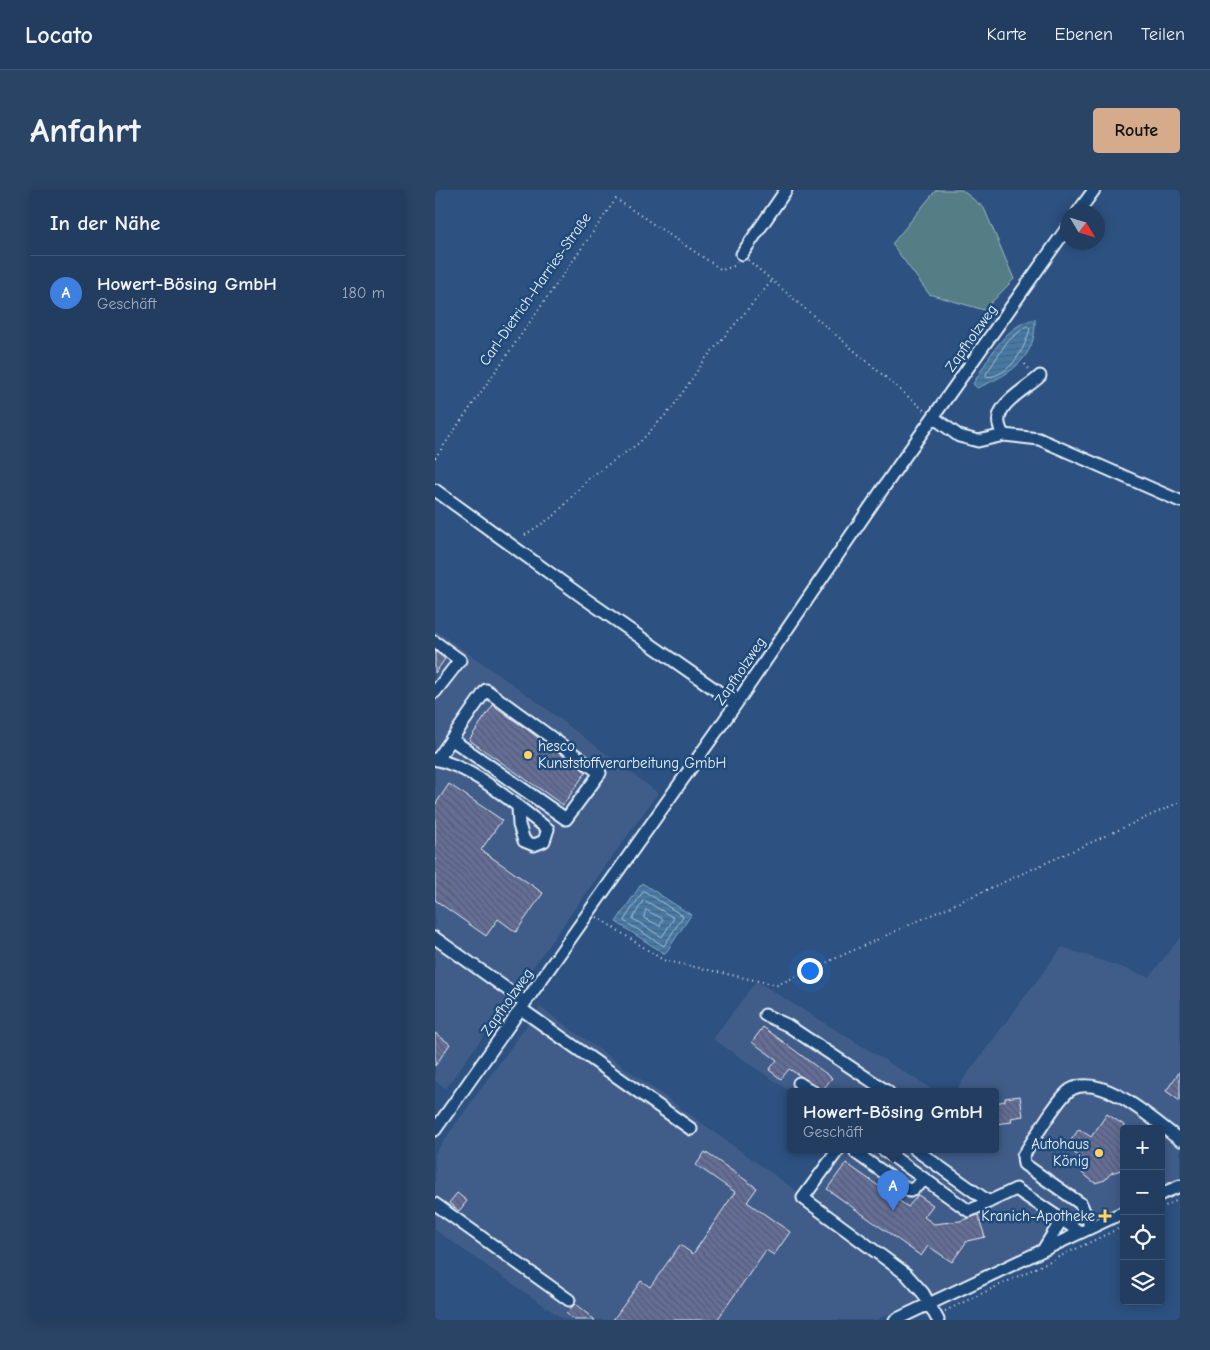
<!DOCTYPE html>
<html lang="de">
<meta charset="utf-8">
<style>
body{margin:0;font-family:"Comic Neue",sans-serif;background:#2a4466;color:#f1f3f6}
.controls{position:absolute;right:15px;bottom:15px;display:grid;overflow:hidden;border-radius:5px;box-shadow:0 2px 12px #0003}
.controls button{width:45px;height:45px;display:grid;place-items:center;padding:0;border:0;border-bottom:1px solid #3f5675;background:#223d60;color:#f1f3f6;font:25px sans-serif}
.compass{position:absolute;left:625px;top:15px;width:45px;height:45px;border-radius:50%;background:#223d60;box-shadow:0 2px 12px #0003;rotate:128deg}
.you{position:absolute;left:374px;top:780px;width:18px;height:18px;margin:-12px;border:4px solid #fff;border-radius:50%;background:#1a73e8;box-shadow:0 0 0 8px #1a73e833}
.badge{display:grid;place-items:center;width:32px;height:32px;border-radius:50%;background:#d6ab8b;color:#fff;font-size:16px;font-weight:700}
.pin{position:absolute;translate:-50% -41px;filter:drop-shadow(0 1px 2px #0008)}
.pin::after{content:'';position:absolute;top:26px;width:18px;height:15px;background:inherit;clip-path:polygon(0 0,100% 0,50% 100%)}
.popup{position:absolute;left:352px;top:898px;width:212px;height:65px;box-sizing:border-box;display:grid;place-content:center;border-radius:5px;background:#223d60;filter:drop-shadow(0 1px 4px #0005);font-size:16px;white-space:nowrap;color:#a2aebd}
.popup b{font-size:19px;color:#f1f3f6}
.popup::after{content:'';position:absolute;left:50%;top:100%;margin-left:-10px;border:10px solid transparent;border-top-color:#223d60}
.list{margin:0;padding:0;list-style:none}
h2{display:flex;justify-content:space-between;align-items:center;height:65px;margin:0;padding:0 20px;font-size:21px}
h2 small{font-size:16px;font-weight:400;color:#a2aebd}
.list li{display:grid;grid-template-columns:32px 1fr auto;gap:15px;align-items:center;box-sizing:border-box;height:75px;padding:0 20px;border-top:1px solid #3f5675}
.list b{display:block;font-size:19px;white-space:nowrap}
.list p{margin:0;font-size:16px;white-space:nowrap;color:#a2aebd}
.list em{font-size:16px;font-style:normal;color:#a2aebd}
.icon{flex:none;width:28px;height:28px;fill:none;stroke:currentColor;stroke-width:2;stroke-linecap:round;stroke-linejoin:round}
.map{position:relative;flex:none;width:745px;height:1130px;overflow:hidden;border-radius:5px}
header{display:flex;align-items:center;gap:30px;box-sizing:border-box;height:70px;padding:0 25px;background:#223d60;border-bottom:1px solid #3f5675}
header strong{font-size:24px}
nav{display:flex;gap:28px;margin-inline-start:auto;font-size:18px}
.intro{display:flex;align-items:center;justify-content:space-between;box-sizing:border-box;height:120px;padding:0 30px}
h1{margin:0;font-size:35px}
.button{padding:12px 22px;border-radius:5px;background:#d6ab8b;color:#111;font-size:18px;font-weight:700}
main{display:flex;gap:30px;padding:0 30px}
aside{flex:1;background:#223d60;border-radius:5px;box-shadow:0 2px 12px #0003}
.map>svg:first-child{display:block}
.built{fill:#415d89}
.green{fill:#557d85;stroke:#9eb7be}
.water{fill:url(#water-rules);stroke:#87a9c6}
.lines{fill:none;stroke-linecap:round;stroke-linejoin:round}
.shore{stroke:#a8c1d6;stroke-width:1}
.building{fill:url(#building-back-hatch);stroke:#e8f1f8}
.minor-casing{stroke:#e8f1f8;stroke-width:15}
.path{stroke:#e8f1f8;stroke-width:2;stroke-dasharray:1 4;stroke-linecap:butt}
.minor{stroke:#1f4a7a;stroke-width:11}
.poi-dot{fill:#ffd166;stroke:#1f4a7a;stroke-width:2}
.labels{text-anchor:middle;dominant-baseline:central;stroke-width:5;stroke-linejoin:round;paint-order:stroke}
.street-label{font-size:15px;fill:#e8f1f8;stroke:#1f4a7a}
.poi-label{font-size:15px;fill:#e8f1f8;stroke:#1f4a7a;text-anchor:end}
</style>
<header>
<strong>Locato</strong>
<nav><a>Karte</a><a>Ebenen</a><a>Teilen</a></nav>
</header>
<div class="intro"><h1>Anfahrt</h1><a class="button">Route</a></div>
<main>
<aside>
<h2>In der Nähe<small></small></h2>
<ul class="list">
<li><span class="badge" style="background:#3f7fe0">A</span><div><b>Howert-Bösing GmbH</b><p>Geschäft</p></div><em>180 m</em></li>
</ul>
</aside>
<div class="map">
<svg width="745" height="1130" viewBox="0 0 745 1130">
<defs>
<pattern id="water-rules" width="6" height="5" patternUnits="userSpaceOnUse" patternTransform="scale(1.25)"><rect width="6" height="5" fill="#4779a4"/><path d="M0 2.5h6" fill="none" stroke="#47637c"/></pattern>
<pattern id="building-back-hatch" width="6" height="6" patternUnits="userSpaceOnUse" patternTransform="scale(1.25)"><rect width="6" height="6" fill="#656e97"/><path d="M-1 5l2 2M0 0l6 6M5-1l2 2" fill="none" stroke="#565b70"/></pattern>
</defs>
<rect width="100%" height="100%" fill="#2d5180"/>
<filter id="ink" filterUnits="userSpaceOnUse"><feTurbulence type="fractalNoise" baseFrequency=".02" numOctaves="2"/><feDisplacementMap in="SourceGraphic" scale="10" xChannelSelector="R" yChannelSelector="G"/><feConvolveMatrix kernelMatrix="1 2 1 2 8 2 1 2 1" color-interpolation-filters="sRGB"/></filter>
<g filter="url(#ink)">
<path class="built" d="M0,440l101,71 122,92 -212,295 -11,-7z
M745,748v243l-19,8v-60h-37v78l-248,113h-311l-130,-90v-77l105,-146 258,185 33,-42h164v-58h-41l108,-145 87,30z
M321,791l181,111h-146l-78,-53z"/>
<path class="green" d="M501,0h26l22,18 30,71 -30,31 -55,-16 -37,-50z"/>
<path class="water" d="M600,129c2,40 -26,56 -58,69l-4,-4c15,-24 31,-59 62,-65z
M207,693l49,32 -26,39 -49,-32z"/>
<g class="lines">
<path class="shore" d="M592,136l3,3c-6,21 -19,47 -44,48v-3l21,-32z
M209,701l39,25 -19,30 -40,-25z
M209,710l30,18 -12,19 -29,-18z
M211,720l17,9 -3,7 -16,-8z"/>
</g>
<path class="building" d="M0,461l10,8 -10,14z
M58,515l93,67 -23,33 -94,-65z
M14,594l53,36 -21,30 62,43 -27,39 -18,-13 -12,17 -51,-36v-95z
M328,837l69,51 -11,14 -4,-6 -28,-17 -8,10 -12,-9 8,-10 -25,-18z
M0,843l15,11 -15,22z
M745,881v30l-14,-10z
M585,906l3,20 -12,2 1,4 -17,2v-21l10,-2v-3z
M672,924l17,11v40l-3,5 -10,3 -6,7 -10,3 -13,-10 2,-2 -5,-4 5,-7 -18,-13 13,-18 12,8z
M270,962l52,36 -10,14 43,30 -16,23 -8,-5 -49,70h-104l28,-39 9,6 30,-42 13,9 42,-62 -39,-27z
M411,973l62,44 10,-12 15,10 -9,12 10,7 26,-3 18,-6 7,22 -18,4 -15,21 -24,-16 -7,10 -94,-67z
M22,1003l10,8 -8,10 -10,-8z
M140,1114l20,16h-21l-8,-7z"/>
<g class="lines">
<g class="minor-casing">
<path id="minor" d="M643,22l16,-22
M307,64l44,-64
M498,227l26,19 19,5 26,-6 35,4 141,62
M569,245c-20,-27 21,-44 36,-59
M0,300l149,108 152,106
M0,452l25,18 -25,32
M0,569c42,10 78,45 113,70l-4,12 -10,4 -10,-4 -5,-16 -1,-18
M2,570l49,-70 114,83 -34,46 -115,-80
M0,748l90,64
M86,819l170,120
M330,825l22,10 101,67
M364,893l14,9
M0,940l301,-426 163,-239 168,-237
M403,960l-35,48 103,76 17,19 15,27
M424,960l-3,3 54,38 15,-11
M449,960l85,61 47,-22 64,43
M481,960l73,52
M726,1004l19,-8
M0,1014l134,96
M656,1037l-10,-23 -57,-40 -1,-8c10,-15 34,-57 47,-66 32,-19 85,32 110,50
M608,1060l19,-31
M460,1130l229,-108"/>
</g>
<path class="path" d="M313,70l177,151
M590,174l6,8
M0,268l181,-259 106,71 12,-4 3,-4
M90,345l30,-20 34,-37 50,-35 33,-35 34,-50 65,-76
M162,727l66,43 114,25 403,-183
M82,796l5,-7h7
M71,822l-1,-9 2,-3
M726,1018l19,-9
M510,1121l179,-85"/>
<use href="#minor" class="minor"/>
</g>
</g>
<g class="poi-dot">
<circle cx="93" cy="565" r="5"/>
<circle cx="664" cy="963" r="5"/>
<path d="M667.5 1018.5h5v5h5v5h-5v5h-5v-5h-5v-5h5z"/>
</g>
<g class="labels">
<g class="street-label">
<text transform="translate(100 99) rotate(-55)">Carl-Dietrich-Harries-Straße</text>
<text transform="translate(536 148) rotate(-55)">Zapfholzweg</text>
<text transform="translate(305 481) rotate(-56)">Zapfholzweg</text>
<text transform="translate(72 812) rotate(-55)">Zapfholzweg</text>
</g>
<g class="poi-label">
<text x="103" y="556" text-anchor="start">hesco<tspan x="103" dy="17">Kunststoffverarbeitung GmbH</tspan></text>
<text x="654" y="954">Autohaus<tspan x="654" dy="17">König</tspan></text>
<text x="660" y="1026">Kranich-Apotheke</text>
</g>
</g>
</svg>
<div class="controls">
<button>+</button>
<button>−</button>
<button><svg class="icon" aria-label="locate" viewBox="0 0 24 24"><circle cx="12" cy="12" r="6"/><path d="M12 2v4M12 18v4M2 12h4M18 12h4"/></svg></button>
<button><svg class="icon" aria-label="layers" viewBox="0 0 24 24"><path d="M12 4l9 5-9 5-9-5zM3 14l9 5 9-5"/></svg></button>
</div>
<svg class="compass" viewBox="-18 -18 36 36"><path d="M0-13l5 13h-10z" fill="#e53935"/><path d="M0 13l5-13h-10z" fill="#a2aebd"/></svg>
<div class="you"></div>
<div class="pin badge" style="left:458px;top:1021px;background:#3f7fe0">A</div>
<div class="popup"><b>Howert-Bösing GmbH</b>Geschäft</div>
</div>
</main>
